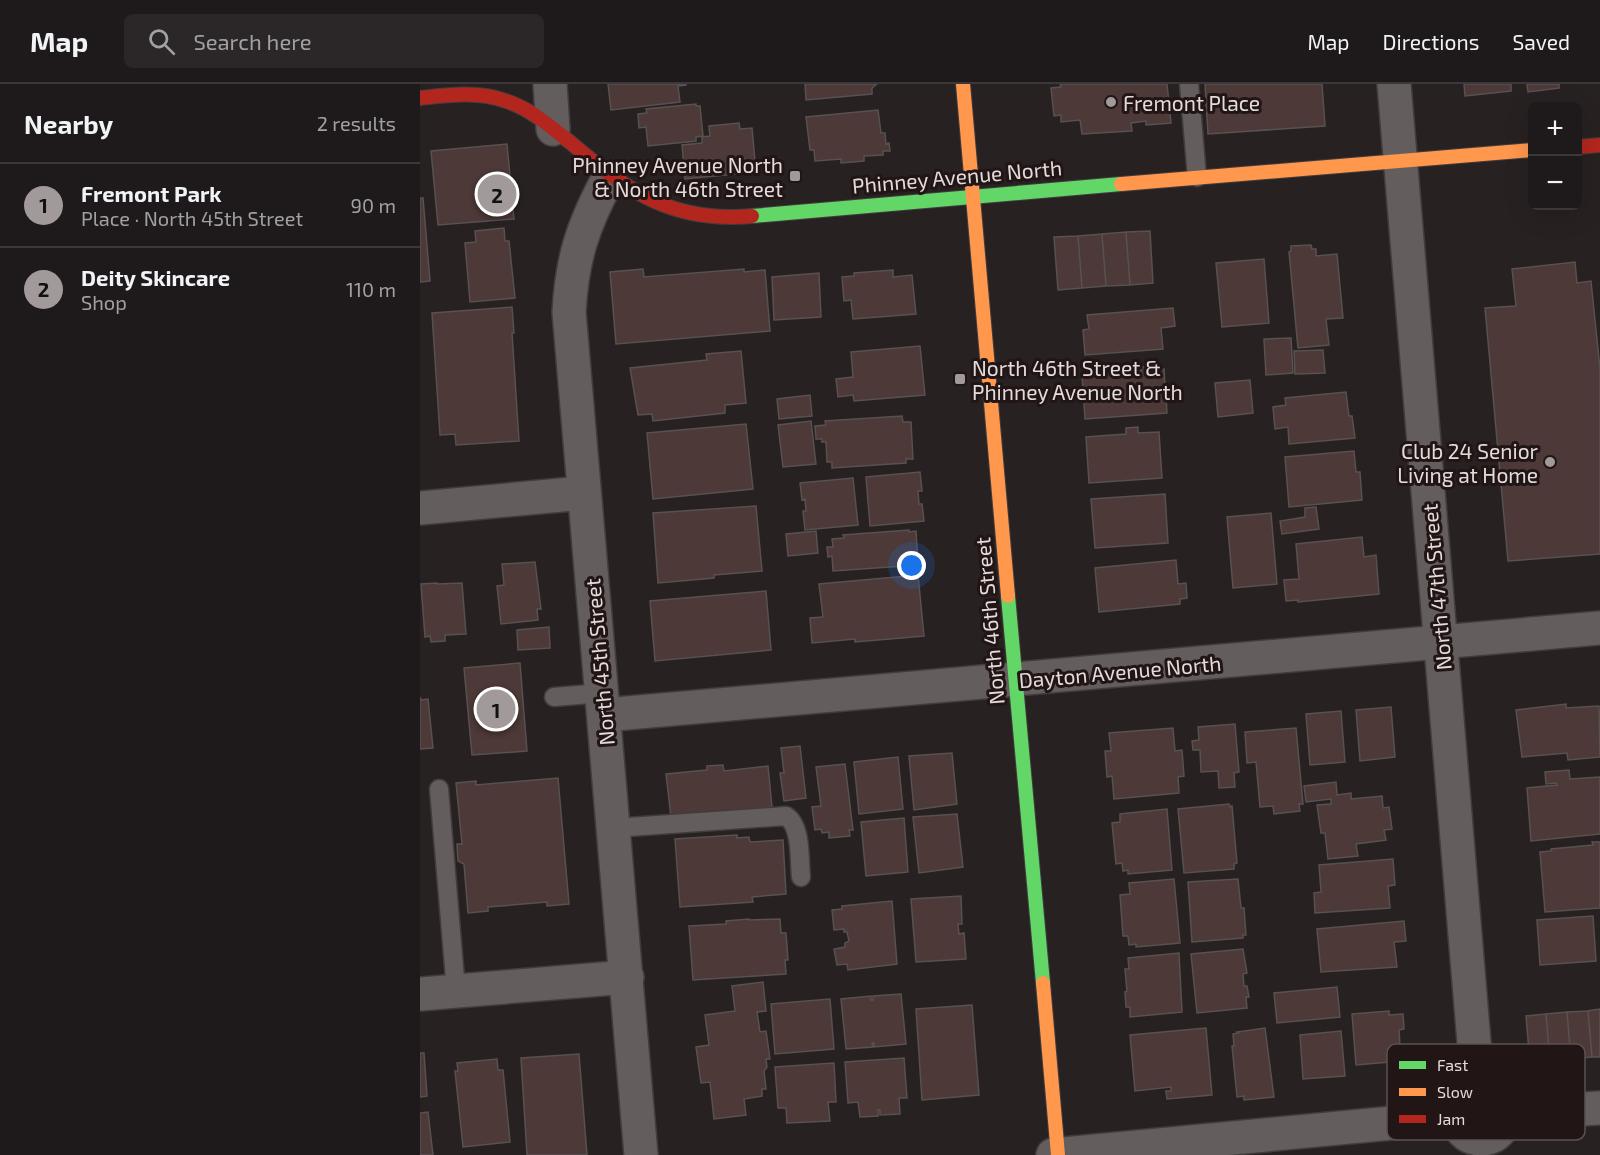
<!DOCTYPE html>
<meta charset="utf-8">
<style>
body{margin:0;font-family:"Exo 2",sans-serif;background:#2b2627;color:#f1f3f6}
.controls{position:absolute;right:18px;top:18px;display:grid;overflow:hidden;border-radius:9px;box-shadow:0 6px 24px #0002}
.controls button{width:54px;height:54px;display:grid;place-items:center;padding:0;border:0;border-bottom:2px solid #3c3839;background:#1e191a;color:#f1f3f6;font:30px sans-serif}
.you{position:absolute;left:492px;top:482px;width:21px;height:21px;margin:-15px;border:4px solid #fff;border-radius:50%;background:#1a73e8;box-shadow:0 0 0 9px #1a73e833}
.badge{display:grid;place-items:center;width:39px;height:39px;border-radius:50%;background:#a29a9a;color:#111;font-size:20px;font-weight:700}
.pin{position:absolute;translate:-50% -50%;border:3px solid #fff;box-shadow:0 2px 6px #0006}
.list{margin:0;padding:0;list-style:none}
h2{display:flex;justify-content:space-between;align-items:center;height:78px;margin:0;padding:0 24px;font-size:26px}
h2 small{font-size:20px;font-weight:400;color:#a1a0a2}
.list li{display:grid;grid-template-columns:39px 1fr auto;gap:18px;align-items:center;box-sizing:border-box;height:84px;padding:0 24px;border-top:2px solid #3c3839}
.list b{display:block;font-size:22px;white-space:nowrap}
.list p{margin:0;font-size:20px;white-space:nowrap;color:#a1a0a2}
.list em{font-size:20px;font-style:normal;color:#a1a0a2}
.icon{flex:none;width:33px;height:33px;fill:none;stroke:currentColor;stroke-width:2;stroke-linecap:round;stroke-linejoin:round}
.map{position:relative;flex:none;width:1180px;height:1071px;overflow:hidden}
header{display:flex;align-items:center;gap:36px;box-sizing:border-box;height:84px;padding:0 30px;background:#1e191a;border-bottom:2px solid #3c3839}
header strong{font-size:28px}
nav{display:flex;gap:33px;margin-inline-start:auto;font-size:21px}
.search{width:420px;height:54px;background:#2b2627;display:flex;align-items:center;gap:15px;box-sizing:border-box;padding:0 21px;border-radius:9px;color:#a1a0a2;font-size:22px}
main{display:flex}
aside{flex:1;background:#1e191a}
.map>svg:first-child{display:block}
.building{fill:#4d3937;stroke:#585151;stroke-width:1.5}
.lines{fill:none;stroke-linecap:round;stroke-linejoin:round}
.lane-casing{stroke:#423d3d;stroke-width:21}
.street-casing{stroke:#423d3d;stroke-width:36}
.fast-casing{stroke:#423d3d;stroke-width:16}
.slow-casing{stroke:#423d3d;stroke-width:16}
.jam-casing{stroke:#423d3d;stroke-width:16}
.lane{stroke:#645d5e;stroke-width:18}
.street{stroke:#645d5e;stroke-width:33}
.fast{stroke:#63d668;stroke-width:14}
.slow{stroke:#ff974d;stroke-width:14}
.jam{stroke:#b3261e;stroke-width:14}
.poi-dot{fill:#a29a9a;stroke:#211516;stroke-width:2}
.labels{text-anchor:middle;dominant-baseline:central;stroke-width:6;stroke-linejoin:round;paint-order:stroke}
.poi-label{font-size:21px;fill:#e4dbdb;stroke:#211516;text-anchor:start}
.street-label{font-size:21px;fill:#e4dbdb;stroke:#211516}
.key{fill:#211516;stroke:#5c5051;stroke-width:1.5}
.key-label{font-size:16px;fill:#e4dbdb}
</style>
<header>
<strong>Map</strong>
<div class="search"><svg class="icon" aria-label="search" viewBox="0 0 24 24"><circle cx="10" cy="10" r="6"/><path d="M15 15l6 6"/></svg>Search here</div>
<nav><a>Map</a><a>Directions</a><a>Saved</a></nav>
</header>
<main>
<aside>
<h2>Nearby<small>2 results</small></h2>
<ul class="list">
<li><span class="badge">1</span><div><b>Fremont Park</b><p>Place · North 45th Street</p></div><em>90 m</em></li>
<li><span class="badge">2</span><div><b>Deity Skincare</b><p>Shop</p></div><em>110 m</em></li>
</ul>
</aside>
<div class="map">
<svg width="1180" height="1071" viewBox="0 0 1180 1071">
<rect width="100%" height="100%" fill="#282122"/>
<path class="building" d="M188,0h78v1l-8,1 2,16 -69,8z
M385,0h72l-5,4v6l-66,6z
M640,0h107l4,39 -25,2v-4l-15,2 1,8 -50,3 -2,-14 -19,2v-7l-7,1 -3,-28 10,-1z
M785,0h117l3,42 -117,8z
M1044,0h47v7l-46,5z
M1107,0h32v4l-31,4z
M276,20v2h4l3,30 -7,1v4l-48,5 -2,-19 -7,1 -1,-14 9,-1 -1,-4z
M458,26l3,23h4l1,11 3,-1 1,8h-7v4l-19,1v5l-23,2v-4l-26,2 -1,-11h-4l-4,-33z
M319,39l1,6 12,-1 4,44 -71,7 -3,-34 20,-2v-6l8,-1 -1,-10z
M87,60l7,75 -76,6 -7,-74z
M0,114h3l7,83 -10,1z
M84,144l1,13h4l6,57 -45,4 -5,-59 11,-1 -1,-11z
M730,147l3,52 -23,2 -4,-53z
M706,148l4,53 -24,1 -4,-52z
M682,150l4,52 -24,2 -4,-52z
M658,152l4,52 -24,2 -4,-53z
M891,161l1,4h4v7l21,-2 6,64 -17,1 3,26 -31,3 -9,-96 2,-1v-5z
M844,175l5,64 -47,4 -6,-64z
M1155,178l2,21 14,-2 9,88v185l-92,7 -23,-253 31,-2 -4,-37z
M223,185l1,8 100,-8v3l21,-2 5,61 -154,13 -6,-72z
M473,186v7l19,-2 4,39 -63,5 -2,-19 -7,1 -2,-24 12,-1v-3z
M399,189l2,44 -47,3 -2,-43z
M92,223l2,26h-2l7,108 -63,4 -1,-11 -15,1 -8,-122z
M753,224l2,18 -14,2 2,21 -78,6 -2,-25 6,-1 -2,-14z
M871,254l2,35 -27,2 -2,-36z
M500,262l5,49 -71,6 -1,-6 -15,2 -2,-18 17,-2 -2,-25z
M903,266l2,23 -30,1 -1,-23z
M321,267l5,52 -21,2v8l-72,8 -1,-7 -14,1 -8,-47 77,-8 -1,-6z
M734,282v4l10,-1 1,18h9v8l-8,1 1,17 -82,6 -3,-44 59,-4 -1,-4z
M830,296l3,33 -35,4 -3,-34z
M926,308l3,24h3l3,22 -66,6 -1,-17 -13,2 -2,-22 13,-2 -1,-7z
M390,311l2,21 -33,3 -2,-20z
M482,332l1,6h8l2,37h-7v4l-74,5v-6h-5l-1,-20h-4v-3h-6l-1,-13 11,-1 -1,-4z
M391,337l5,43 -33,3 -5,-42z
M326,340l7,65 -100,10 -6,-66z
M718,343v6l21,-1 3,46 -73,5 -3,-46 40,-3v-6z
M934,367l2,21h4l2,28 -73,7 -4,-50z
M500,388l2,19h-4l1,13h3l2,17 -54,5 -4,-49z
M433,394l5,47 -53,5 -2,-19h3l-1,-12 -3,1 -2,-17z
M745,410l3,49 -73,5 -4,-49z
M336,422l6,65 -48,4v3l-56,5 -5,-70z
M896,423l3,22 -37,5 -2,-13 25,-4v-9z
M851,429l6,71 -44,4 -6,-71z
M489,446v2l7,-1 2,34 -85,6 -1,-15 -4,1 -1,-10h6l-1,-8 12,-1 -1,-3z
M396,447l2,22 -30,3 -2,-22z
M942,453l2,20 12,-2 3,39 -81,8v-2l-12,1 -2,-21 15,-1 -3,-35z
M756,476l2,24 8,-1 1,15 -7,1v5l-81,8 -4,-44z
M115,478l6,47h-4l1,11 -37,4 -4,-38 7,-1 -2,-21z
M498,491l6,61 -69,6v-3l-43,4 -2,-25 13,-1 -4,-33z
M17,499v1l25,-1 4,51 -21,1v6l-14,1 -1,-6 -5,1 -4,-53z
M346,507l5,59 -116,11 -5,-60z
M129,543l1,21 -32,2 -1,-20z
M100,579l7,88 -55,4 -8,-87z
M0,613l1,3 7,-1 5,49 -13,1z
M1146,620v4l33,-2 1,51 -32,3 -1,-7 -45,4 -6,-47z
M971,623l4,50 -35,4 -4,-51z
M921,627l4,51 -35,3 -4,-51z
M815,640l4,48 -5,1 1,14 -16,1 -1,-17 -17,1 -1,-22h-7l-1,-9 7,-1 -1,-13z
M753,644l2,23 7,-1 2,26 -6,1 1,16 -65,6 -2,-23 -5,1 -2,-26h6l-2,-18z
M876,644l7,76h-4l1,7 -26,3 -1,-8 -13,1 -4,-45 -9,1 -2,-31z
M380,662l6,52 -22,3 -4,-28h4l-3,-25z
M532,669l5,51 -43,6 -5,-54z
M478,673l5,52 -44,5 -5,-52z
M425,680l8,66h-4l1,6 -21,2v-6l-7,1 -1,-4 -6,1 -3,-23 9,-1 -5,-39z
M303,681l1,6 44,-5 4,41 -101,10 -5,-43 41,-4v-4z
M1149,686l1,9 30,-2v57l-69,7 -4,-53 30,-3 -1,-2 -10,1 -1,-12z
M138,694l11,126 -22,2v-4l-59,5v4l-20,2 -4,-49 -6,-3 -1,-17h5l-6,-61 20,-2v4z
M916,698l1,13 14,-2v6l31,-3 1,12 6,-1 3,22 -8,1 2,10 -30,4 2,12 -30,3 -3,-26h-4l-4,-28 14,-1v-5l-25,3 -2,-16z
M809,720l1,3 2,-1 5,57 -3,1v5l-50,4 -6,-64z
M747,725l5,61 -44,4v-4l-5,1 -1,-8 -6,1 -4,-41 8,-1v-8z
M537,730l6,53 -44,6 -6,-56z
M484,734l4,54 -42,4 -5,-54z
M317,751v3l12,-1 1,5 33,-2 3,54 -34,3 1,5 -73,5 -5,-68z
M1172,758h8v66l-55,4 -5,-60 11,-1v-2l42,-4z
M973,775l2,26 -7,1 2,22 -75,5 -1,-20 7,-1 -2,-27z
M754,795l6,64 -44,4v-3l-7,1 -1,-9h-5l-3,-41 10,-1 -1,-11z
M818,795l3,29h3l2,27h-3v3l-51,4 -4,-60z
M541,812l1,28h-4l1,10 5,-1 2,26 -50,3 -5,-63z
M472,817l5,63 -49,6 -1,-6 -10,1 -3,-16 11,-2v-4l4,-2 -2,-9h-3v-3l-10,1 -2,-20 10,-1v-3z
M1173,832l3,45 -56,4 -3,-45z
M329,835v1l31,-1 1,14h5l2,27h-3l1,14 -93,6 -4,-54 37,-2v-3z
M984,837l2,20 -12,1 3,25 -76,5 -4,-43z
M823,865l4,24 -4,1 1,12h3l2,11h-3l1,11 -50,5 -6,-59z
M759,869l3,59 -52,5v-10h-4l-1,-15 2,-1 -2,-22h4l-1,-11z
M343,898l3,29 -9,1 3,20 6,-1 4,28h-4l1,8 -3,4 2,18h-4v7l-18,3 2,16 -32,4 -4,-37 -9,1 -5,-36 13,-2 -4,-30 30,-4 -3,-25z
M917,903l3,30 -63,6 -3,-30z
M481,910l5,50 -32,3v-4h-2l1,4 -27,2 -5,-50 30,-3v4h2v-4z
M410,915l4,50 -59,5 -4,-50z
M552,921l7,90 -57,5 -6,-91z
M1180,925v48h-8l-4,-46z
M969,927v4l14,-1 1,15 -5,1 2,31 -45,4 -4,-51z
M1168,927l4,46 -21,2 -4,-47z
M1147,928l4,47 -21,2 -4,-47z
M1126,930l4,47 -20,2 -4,-47z
M786,944l6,67 -45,4 -1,-8h5v-4l-36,4 -5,-56z
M845,944l9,69 -30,3v-4l-7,1 -5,-51h2l-1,-12 5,-1 -1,-1z
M921,947l4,45 -42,3 -3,-44z
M0,969h4l3,43 -7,1z
M159,970l8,101h-60l-6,-97z
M484,974l3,40h-8l1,16 -20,1v-5h-2v6l-18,1 -2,-15 -10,1 -3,-41z
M77,975l1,11h5l7,72 -47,5 -8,-76h3l-1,-8z
M414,979l2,39h-8l2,19 -43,2 -1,-15h-8l-3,-41z
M8,1028l5,43h-13v-42z"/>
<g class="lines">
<g class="lane-casing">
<path id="lane" d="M769,0l8,93
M134,613l48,-4
M19,705l17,202
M194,744l172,-12c16,10 13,44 15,61"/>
</g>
<g class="street-casing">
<path id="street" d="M130,0l3,45
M974,0l84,1006
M189,93c-26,48 -37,81 -40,135l72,843
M0,424l163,-15
M184,631l996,-87
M0,910l207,-17
M1036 1030a25 25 0 1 1 50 0a25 25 0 1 1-50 0Z
M1085,1030l95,-6
M633,1071l403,-38"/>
</g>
<g class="fast-casing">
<path id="fast" d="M332,132l369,-32
M588,512l35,387"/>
</g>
<g class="slow-casing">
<path id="slow" d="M543,0l45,512
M701,100l411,-34
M623,899l15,172"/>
</g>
<g class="jam-casing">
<path id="jam" d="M0,14c29,-3 58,-7 86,3 25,8 45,26 65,42 58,49 101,80 181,73
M1158,63l22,-2"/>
</g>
<use href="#lane" class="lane"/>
<use href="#street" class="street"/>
<use href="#fast" class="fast"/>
<use href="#slow" class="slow"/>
<use href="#jam" class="jam"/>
</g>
<g class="poi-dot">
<circle cx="691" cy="18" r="6"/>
<rect x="369" y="86" width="12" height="12" rx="3"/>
<rect x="534" y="289" width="12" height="12" rx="3"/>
<circle cx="1130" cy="378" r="6"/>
</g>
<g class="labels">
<g class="poi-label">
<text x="703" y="18">Fremont Place</text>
<text x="363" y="80" text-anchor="end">Phinney Avenue North<tspan x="363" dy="24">&amp; North 46th Street</tspan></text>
<text x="552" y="283">North 46th Street &amp;<tspan x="552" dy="24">Phinney Avenue North</tspan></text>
<text x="1118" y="366" text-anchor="end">Club 24 Senior<tspan x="1118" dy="24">Living at Home</tspan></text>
</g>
<g class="street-label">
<text transform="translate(537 92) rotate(-5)">Phinney Avenue North</text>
<text transform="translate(1016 503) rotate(-95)">North 47th Street</text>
<text transform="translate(569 537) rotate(-95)">North 46th Street</text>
<text transform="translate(179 578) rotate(-95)">North 45th Street</text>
<text transform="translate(700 587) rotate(-5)">Dayton Avenue North</text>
</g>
</g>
<rect x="967" y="960" width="198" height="96" rx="9" class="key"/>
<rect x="979" y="977" width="27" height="8" fill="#63d668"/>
<rect x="979" y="1004" width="27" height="8" fill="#ff974d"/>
<rect x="979" y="1031" width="27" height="8" fill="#b3261e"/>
<g class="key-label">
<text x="1017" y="987">Fast</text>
<text x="1017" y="1014">Slow</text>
<text x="1017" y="1041">Jam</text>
</g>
</svg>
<div class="controls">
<button>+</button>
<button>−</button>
</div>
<div class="you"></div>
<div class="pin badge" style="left:76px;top:625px">1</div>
<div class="pin badge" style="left:77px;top:110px">2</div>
</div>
</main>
